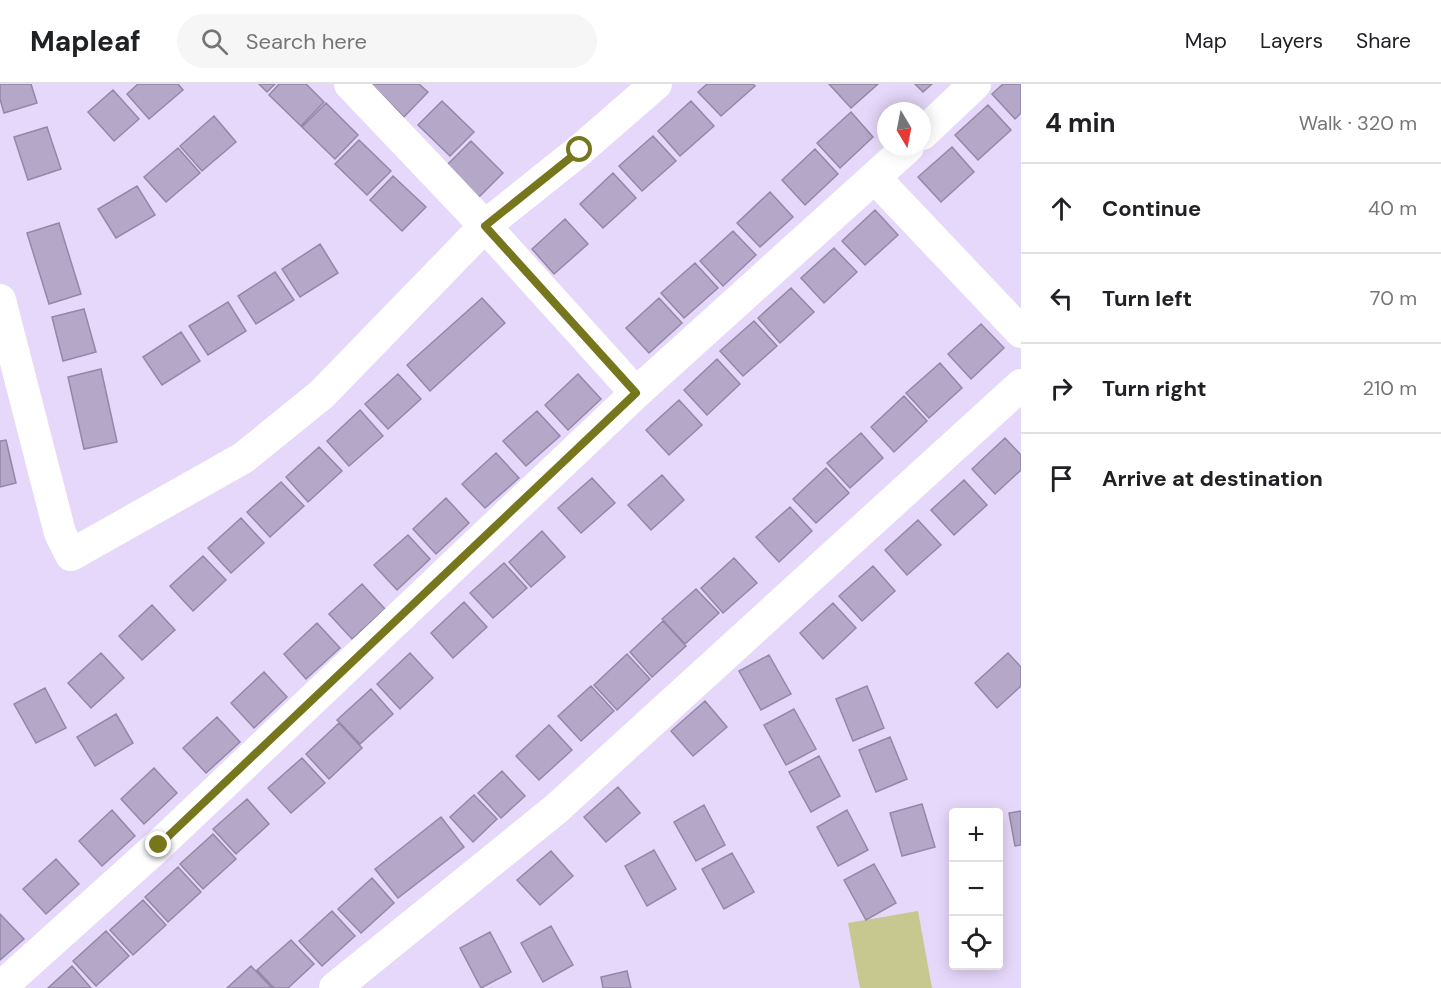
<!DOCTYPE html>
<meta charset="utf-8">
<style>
body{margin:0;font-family:"DM Sans",sans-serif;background:#f6f6f6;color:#202124}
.controls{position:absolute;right:18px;bottom:18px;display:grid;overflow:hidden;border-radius:6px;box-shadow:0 3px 15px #0003}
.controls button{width:54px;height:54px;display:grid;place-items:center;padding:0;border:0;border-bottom:2px solid #e0e0e0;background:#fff;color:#202124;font:30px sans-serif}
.compass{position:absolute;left:877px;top:18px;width:54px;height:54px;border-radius:50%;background:#fff;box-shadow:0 3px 15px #0003;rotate:170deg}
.stop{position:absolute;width:18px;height:18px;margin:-14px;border:4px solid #76761d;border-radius:50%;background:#fff}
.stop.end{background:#76761d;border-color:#fff;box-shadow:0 2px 6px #0008}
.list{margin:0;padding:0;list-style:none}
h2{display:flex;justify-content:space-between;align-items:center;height:78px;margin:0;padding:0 24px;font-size:26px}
h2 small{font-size:20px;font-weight:400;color:#757577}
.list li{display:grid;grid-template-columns:39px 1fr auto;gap:18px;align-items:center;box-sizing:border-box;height:90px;padding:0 24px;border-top:2px solid #e0e0e0}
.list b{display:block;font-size:22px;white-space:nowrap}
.list em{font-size:20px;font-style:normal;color:#757577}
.icon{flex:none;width:33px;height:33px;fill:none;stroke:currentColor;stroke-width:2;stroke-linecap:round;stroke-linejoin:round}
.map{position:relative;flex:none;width:1021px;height:904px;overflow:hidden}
header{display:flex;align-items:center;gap:36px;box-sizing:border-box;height:84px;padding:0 30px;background:#fff;border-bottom:2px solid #e0e0e0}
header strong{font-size:28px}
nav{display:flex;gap:33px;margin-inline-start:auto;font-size:21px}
.search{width:420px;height:54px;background:#f6f6f6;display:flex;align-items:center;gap:15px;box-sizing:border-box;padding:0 21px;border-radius:33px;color:#757577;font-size:22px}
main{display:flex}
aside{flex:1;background:#fff}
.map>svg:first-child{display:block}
.green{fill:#c6c890}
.building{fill:#b4a7c7;stroke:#9487a7;stroke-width:1.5}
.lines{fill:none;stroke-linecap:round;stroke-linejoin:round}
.minor{stroke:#fff;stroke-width:32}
.route{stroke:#76761d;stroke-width:8}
</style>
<header>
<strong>Mapleaf</strong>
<div class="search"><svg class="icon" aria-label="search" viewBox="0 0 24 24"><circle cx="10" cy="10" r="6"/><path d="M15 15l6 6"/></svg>Search here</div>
<nav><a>Map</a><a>Layers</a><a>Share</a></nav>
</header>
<main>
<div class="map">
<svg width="1021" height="904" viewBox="0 0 1021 904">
<rect width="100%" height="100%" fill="#e6d8fa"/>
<path class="green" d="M918,827l14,77h-72l-12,-65z"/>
<path class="building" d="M0,0h31l6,19 -33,10 -4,-14z
M138,0h40l5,6 -34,29 -22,-25z
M259,0h16l-8,8z
M279,0h27l18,18 -23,24 -32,-31z
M373,0h46l9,8 -24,25 -32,-32z
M707,0h46l2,2 -34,30 -23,-24z
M829,0h49l-27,24z
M915,0h17l-9,8z
M1003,0h18v29l-6,6 -23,-25z
M113,6l26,29 -25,22 -26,-29z
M442,17l32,31 -24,24 -32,-31z
M691,17l23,25 -34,30 -22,-25z
M326,19l32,32 -23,24 -33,-32z
M988,21l23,25 -33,30 -23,-25z
M851,28l22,25 -33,31 -23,-25z
M214,32l22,26 -34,29 -22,-25z
M47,43l14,42 -33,11 -14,-43z
M653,52l23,25 -34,30 -23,-25z
M359,56l32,31 -24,24 -32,-31z
M471,57l32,32 -24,24 -32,-32z
M952,63l22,25 -33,30 -23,-25z
M178,64l22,25 -34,29 -22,-25z
M815,65l23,25 -33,31 -23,-25z
M613,89l23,25 -33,30 -23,-24z
M393,92l33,31 -24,24 -32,-31z
M137,102l18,29 -39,23 -18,-29z
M770,108l23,25 -33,30 -23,-24z
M875,126l23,25 -33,30 -23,-24z
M565,135l23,25 -34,30 -22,-25z
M59,139l22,71 -32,10 -22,-71z
M733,147l23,24 -33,31 -23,-25z
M320,160l18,29 -38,24 -18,-28z
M834,164l23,24 -33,31 -23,-25z
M695,179l23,25 -34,30 -23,-25z
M275,188l19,28 -38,24 -18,-28z
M791,204l23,24 -34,31 -22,-25z
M482,214l23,25 -75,68 -23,-26z
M659,214l23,25 -33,30 -23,-25z
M228,218l18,29 -38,24 -19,-29z
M84,225l12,43 -33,9 -11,-44z
M754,237l23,25 -34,30 -23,-25z
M981,240l23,24 -33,31 -23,-25z
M181,248l19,29 -38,24 -19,-28z
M717,275l23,25 -33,31 -23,-25z
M940,279l22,25 -33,30 -23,-25z
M101,285l16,73 -33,7 -16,-72z
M398,290l23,25 -33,30 -23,-25z
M578,290l23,25 -33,31 -23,-25z
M904,312l23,25 -33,31 -23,-25z
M679,316l23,25 -33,30 -23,-25z
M360,326l23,26 -34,30 -22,-25z
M537,327l23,25 -34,30 -23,-25z
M861,349l22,25 -33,30 -23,-25z
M1005,354l16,17v15l-26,24 -23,-25z
M6,356l10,43 -16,4v-46z
M319,363l23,24 -34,31 -22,-25z
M496,369l23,25 -34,30 -23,-24z
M826,384l23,25 -33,30 -23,-24z
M662,391l22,25 -33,30 -23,-25z
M592,394l23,25 -34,30 -23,-25z
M964,396l23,25 -33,30 -23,-25z
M281,398l23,24 -34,31 -23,-25z
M446,414l23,25 -33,31 -23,-25z
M790,423l22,24 -33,31 -23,-25z
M241,434l23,25 -33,30 -23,-25z
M918,436l23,25 -34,30 -22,-25z
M542,447l23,26 -34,30 -22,-25z
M408,451l22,24 -33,31 -23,-25z
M203,472l23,24 -33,31 -23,-25z
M734,474l23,25 -34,30 -22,-25z
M504,479l23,25 -34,30 -23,-25z
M873,482l22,25 -33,30 -23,-25z
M362,500l23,25 -33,30 -23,-25z
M696,505l23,24 -34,31 -23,-25z
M464,518l23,25 -34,31 -22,-25z
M833,519l23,25 -33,31 -23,-26z
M152,521l23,25 -33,30 -23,-24z
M663,537l23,25 -34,31 -22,-25z
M317,539l23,25 -34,31 -22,-25z
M101,569l23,25 -33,30 -23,-25z
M410,569l23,25 -33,31 -23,-25z
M1008,569l13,14v19l-24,22 -22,-25z
M627,570l23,25 -33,31 -23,-25z
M769,571l22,39 -30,16 -22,-39z
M264,588l23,25 -33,31 -23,-25z
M591,602l23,25 -33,30 -23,-25z
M867,602l17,42 -31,13 -17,-42z
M45,604l21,40 -30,15 -22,-39z
M371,605l22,25 -33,30 -23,-24z
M705,617l22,26 -34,29 -22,-25z
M794,625l22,40 -30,16 -22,-40z
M116,630l17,29 -38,23 -18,-29z
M217,633l23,25 -34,31 -23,-25z
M339,639l23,25 -33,31 -23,-25z
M549,641l23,25 -33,30 -23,-24z
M890,653l17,42 -31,13 -17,-42z
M819,672l21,40 -29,16 -22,-40z
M302,674l23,25 -34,30 -23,-25z
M154,684l23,25 -33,31 -23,-25z
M502,687l23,25 -24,22 -23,-25z
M618,703l22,26 -34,29 -22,-25z
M474,711l23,24 -24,23 -23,-25z
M247,715l22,25 -33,30 -23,-25z
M922,720l13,43 -33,9 -12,-43z
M704,721l21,40 -29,16 -22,-39z
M112,726l23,26 -33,30 -23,-25z
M847,726l21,40 -30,16 -21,-39z
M1021,727v34l-6,1 -6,-33z
M441,733l23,30 -66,51 -23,-29z
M213,750l23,25 -33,30 -23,-25z
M654,766l22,39 -29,17 -22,-40z
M551,767l22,25 -33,29 -23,-25z
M732,769l22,39 -30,17 -22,-40z
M56,775l23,25 -33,30 -23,-25z
M874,780l22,39 -30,17 -22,-40z
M178,783l23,25 -33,30 -23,-25z
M372,794l22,25 -33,30 -23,-24z
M143,816l23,25 -33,30 -23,-25z
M332,827l23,25 -33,30 -23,-25z
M0,830l24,25 -24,21z
M551,842l22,39 -30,17 -22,-39z
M106,847l23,25 -33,30 -23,-25z
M490,848l21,40 -30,16 -21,-40z
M291,856l23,24 -26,24h-14l-17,-18z
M72,882l19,22h-43z
M251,882l21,22h-45z
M627,887l4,17h-28l-2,-11z"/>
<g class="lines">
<path class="minor" d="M350,0l135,142 151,167
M922,50l53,-50
M875,94l146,154
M0,216l60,233 11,22 172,-97 79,-64 163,-168 95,-76 76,-66
M0,904l159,-143 477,-452 272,-246
M335,904l221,-179 465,-424"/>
</g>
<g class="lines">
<path class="route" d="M159,761l477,-452 -151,-167 95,-76"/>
</g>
</svg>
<div class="controls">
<button>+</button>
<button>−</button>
<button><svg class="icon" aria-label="locate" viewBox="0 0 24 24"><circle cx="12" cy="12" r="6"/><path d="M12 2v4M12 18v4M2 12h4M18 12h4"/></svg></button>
</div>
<svg class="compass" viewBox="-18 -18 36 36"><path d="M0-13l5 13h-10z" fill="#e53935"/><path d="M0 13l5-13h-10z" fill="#757577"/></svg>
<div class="stop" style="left:580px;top:66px"></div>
<div class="stop end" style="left:159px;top:761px"></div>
</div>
<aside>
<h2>4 min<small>Walk · 320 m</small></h2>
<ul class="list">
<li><svg class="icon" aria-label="ahead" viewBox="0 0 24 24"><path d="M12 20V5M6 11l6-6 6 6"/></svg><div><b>Continue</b></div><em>40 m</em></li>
<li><svg class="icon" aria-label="left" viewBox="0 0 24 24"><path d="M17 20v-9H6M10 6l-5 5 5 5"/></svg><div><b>Turn left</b></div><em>70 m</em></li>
<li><svg class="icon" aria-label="right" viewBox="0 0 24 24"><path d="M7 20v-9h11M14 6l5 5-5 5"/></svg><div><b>Turn right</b></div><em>210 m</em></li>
<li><svg class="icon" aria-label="arrive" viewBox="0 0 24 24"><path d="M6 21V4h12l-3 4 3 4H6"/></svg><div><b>Arrive at destination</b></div></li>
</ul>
</aside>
</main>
